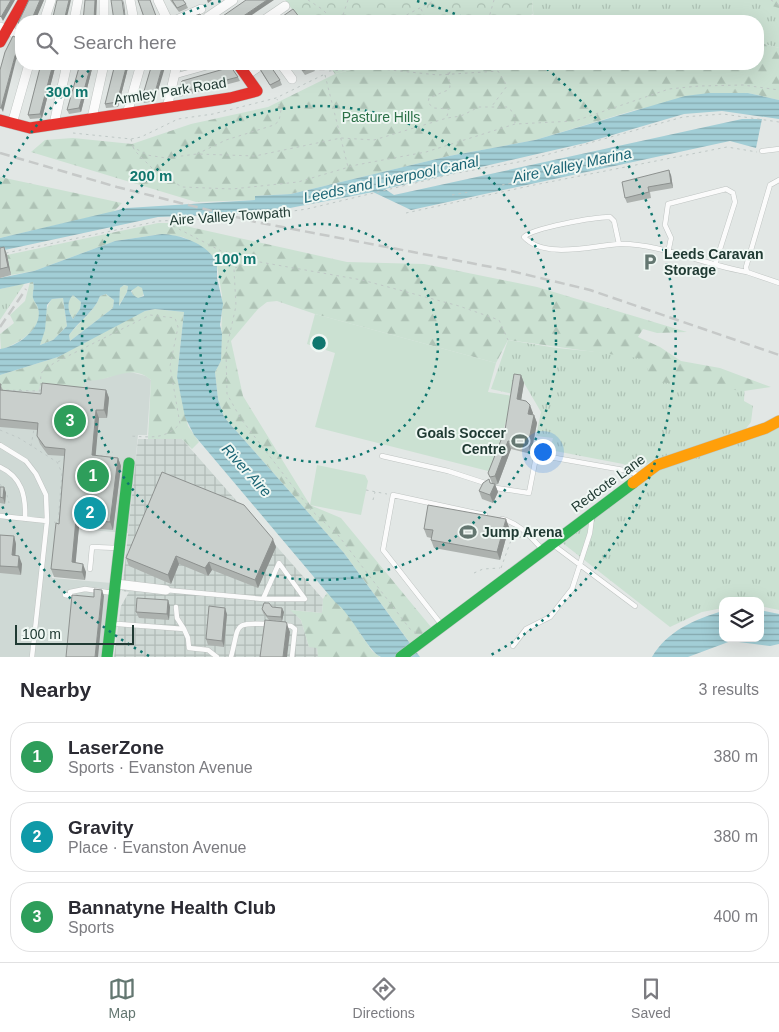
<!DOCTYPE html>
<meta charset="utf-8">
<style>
body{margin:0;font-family:Arial,sans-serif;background:#f2f2f3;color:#2b2b33}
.controls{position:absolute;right:15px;bottom:15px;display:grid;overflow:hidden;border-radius:10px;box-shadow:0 5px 20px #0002}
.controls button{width:45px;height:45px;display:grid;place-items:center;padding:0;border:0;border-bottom:1px solid #e1e1e2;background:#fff;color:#2b2b33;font:25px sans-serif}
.scale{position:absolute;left:15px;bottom:12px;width:119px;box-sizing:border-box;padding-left:5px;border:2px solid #203a33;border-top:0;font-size:14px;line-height:18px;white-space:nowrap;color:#203a33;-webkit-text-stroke:4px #eff7f3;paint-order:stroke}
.you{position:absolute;left:542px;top:451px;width:18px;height:18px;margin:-12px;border:4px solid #fff;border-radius:50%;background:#1a73e8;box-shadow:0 0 0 8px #1a73e833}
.badge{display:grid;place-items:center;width:32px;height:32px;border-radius:50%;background:#647771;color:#fff;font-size:16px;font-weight:700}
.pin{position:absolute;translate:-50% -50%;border:2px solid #fff;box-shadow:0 1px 5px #0006}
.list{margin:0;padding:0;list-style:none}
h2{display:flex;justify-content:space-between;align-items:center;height:65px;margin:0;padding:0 20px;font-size:21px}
h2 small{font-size:16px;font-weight:400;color:#7c7c81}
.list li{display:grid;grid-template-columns:32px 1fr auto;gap:15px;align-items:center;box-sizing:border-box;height:70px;margin:0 10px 10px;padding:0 10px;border:1px solid #e1e1e2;border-radius:20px}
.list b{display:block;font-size:19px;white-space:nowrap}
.list p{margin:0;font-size:16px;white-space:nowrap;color:#7c7c81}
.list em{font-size:16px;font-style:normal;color:#7c7c81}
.icon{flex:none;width:28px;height:28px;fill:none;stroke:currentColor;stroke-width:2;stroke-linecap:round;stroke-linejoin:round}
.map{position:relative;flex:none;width:779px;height:657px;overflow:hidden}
.search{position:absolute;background:#fff;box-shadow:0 5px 20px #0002;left:15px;right:15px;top:15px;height:55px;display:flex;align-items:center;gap:12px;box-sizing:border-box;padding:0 18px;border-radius:20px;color:#7c7c81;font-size:19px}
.sheet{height:305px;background:#fff}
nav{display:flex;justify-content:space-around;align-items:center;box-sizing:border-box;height:70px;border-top:1px solid #e1e1e2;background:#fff;font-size:14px;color:#7c7c81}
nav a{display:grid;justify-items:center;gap:2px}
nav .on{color:#647771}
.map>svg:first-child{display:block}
.built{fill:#cfd9d5}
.industrial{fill:url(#industrial-grid)}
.grass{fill:url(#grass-tufts)}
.forest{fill:url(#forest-firs)}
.park{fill:url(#park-crowns)}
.garden{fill:#cbe1d2}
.water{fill:url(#water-rules);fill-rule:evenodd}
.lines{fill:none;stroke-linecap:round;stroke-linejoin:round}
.lane-casing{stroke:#bfc4c2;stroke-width:5.5}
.street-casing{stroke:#bfc4c2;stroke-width:10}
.fast-casing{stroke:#bec5c2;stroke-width:12}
.slow-casing{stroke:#bec5c2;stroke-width:12}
.jam-casing{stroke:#bec5c2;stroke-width:12}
.path{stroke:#bfc8c6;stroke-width:1;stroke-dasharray:2.5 4;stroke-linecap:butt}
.lane{stroke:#fbfbfb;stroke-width:4.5}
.street{stroke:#fbfbfb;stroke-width:9}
.fast{stroke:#30b455;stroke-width:11}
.slow{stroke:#ff9f0a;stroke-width:11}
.jam{stroke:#e5322d;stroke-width:11}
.rail{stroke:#c6c9c8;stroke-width:2.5;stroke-dasharray:10 5;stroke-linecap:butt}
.wall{fill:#adb2af}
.shaded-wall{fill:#8d918f}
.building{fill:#c9cfcc;stroke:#8d918f}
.ring{fill:none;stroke:#0f766e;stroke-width:2.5;stroke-dasharray:2.5 5}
.labels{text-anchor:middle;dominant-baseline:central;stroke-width:4;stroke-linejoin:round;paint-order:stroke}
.street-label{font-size:14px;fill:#203a33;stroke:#eff7f3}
.park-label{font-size:14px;fill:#2b7047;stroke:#eff7f3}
.poi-label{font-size:14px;font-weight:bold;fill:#203a33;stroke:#eff7f3;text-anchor:start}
.water-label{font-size:15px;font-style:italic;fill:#1b6575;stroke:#eff7f3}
.centre{fill:#0f766e;stroke:#eff7f3;stroke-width:2.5}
.ring-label{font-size:15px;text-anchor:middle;font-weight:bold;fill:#0f766e;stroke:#eff7f3;stroke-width:4;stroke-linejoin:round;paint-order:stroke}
</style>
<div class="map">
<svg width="779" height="657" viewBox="0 0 779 657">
<defs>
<pattern id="industrial-grid" width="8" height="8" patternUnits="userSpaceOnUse" patternTransform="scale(1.25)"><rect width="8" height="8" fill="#cfd9d5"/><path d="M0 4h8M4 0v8" fill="none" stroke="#b1bbb7"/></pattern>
<pattern id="grass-tufts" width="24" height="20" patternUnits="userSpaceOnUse" patternTransform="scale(1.25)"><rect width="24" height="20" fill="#cbe1d2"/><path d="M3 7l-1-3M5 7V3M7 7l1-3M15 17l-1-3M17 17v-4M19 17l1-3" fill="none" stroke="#aec2b5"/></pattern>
<pattern id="forest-firs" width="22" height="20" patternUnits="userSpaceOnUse" patternTransform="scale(1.25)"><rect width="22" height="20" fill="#cbe1d2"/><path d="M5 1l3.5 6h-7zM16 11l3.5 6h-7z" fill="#aec2b5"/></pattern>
<pattern id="park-crowns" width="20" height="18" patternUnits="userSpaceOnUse" patternTransform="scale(1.25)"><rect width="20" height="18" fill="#cbe1d2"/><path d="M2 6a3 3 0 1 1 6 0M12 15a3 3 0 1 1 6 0" fill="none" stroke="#aec2b5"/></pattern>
<pattern id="water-rules" width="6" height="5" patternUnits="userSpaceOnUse" patternTransform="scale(1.25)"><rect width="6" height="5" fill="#a2ced6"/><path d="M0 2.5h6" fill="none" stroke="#84a8ae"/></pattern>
</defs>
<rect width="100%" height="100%" fill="#e2e7e5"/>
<path class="built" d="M126,371l20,5 5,4 -4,55h-9l-10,98 -68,-5 -8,50 60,5 -8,74h-104v-267h38v-4h30l17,-6 21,-2z"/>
<path class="industrial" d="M138,439h44l141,160 -1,14 -31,-3 10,10 8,27h8l1,10h-204l7,-51 8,-14 -7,-1z"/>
<path class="grass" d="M532,0h247v48l-21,-6v-21h-224z
M543,64h34l-32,6z
M25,283l-25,37v-31z
M508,340l49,8 72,7 116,26 -1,20 9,5 -2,16 -7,9 -92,30 -16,9 -13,-6 -73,-14 3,-12 -17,-2 5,-24 -17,-29 -11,11 -22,-5z
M779,425v185l-19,-4v-5h-37v7l-21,4 -32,15 -110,-86 100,-72z"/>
<path class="forest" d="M754,0h25v8l-22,-6z
M758,42l21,6v52l-31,-7h-18l-95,17 -100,30 -86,16 -158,38 -36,2v4l-59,2 -165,-50 14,-12 28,-2 59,6 59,-20 77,-17 67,-33 40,-10h168l2,6 32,-6h181z
M0,177l122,26 -9,9 -113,26z
M158,223h14l175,39 77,2 113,23 150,45 -30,1 -14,-4 -5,8 22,10 21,14 39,7 51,19 -27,4 -85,-9 -11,-10 -3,-13 -137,-19 -12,23 -181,-49 -38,-13 -10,1 -9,7 -27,32 12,55 67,109 31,13 90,109 -21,16 -66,-90 -120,-136 -6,-18 -3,-27 6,-11 1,-66 -6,-35 -14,-13 -19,-10 -21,-3 -47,7 -81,30 -23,4 -4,-20z
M30,282h3c2,6 -1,10 0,15 1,5 4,7 5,11 7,21 -21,36 -37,42l-1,-16 14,-11 -4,-8 15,-14z
M124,285l4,1 -1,6 -9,15 2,-19z
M132 292a6 6 0 1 1 12 0a6 6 0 1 1-12 0Z
M106,294l8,6 -1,8 -43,33 -1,-6c10,-13 26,-24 31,-39z
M73,295l8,7 -1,7 -7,10c-5,-7 -8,-17 0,-24z
M63,298l4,28 -14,14 -13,5c5,-15 2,-33 12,-46z
M155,309l29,3 -7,65 11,49 11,16 -7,7 -10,-10h-34l3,-59c-20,-19 -43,4 -66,0l-2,10 -15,-4h-28l-2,5 -38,-1v-15l58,-18 61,-34 26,-12z
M327,593l16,14 29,44 8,6h-62l-1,-9 -8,-1 -8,-27 -11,-10 32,3 1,-14z"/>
<path class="park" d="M285,0h247l1,14 -15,7h-217z
M328,64h47l-40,10z"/>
<path class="garden" d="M315,314l181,49 -8,29 25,4 -21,76 -177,-45 20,-74 -28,-9z
M317,465l48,10 3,6 -7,34 -51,-10z"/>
<path class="water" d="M709,93h39l31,7v19l-57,-8 -38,3 -99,29 -200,46 9,6 348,-76h20l-6,29 -26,-7 -319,69 -38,-18 -109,21 -106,4 -158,34v-13l127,-30 128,-8v-4l36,-2 158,-38 86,-16 150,-44z
M162,234c20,1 46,10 55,29v15l6,26 -3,21 2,9 -1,27 -6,11 3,27 6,18 120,136 76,104c-11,0 -28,0 -39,0 -12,-4 -30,-44 -46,-55l-141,-167 -9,-18 -8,-40 7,-65 -29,-3 -10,2 -87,46 -58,18v-26c17,-2 44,-21 38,-41 -1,-4 -4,-6 -5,-10 -1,-6 2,-10 0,-16l-33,7v-11l34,-7 81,-30zM124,285l4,1 -1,6 -8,14 1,-18zM138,286l4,2 2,8 -6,2 -5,-3 -2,-4zM106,294l8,6 -1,8 -43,33 -1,-6c10,-14 26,-24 31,-39zM73,295l8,7 -1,7 -7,10c-5,-7 -7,-17 0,-24zM63,298l4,28 -14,14 -13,5 5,-15 2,-25 5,-6z
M760,610l19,4v30l-9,2 -39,-5 -43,16h-36c15,-26 43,-38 71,-46v27h37z"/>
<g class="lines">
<g class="lane-casing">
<path id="lane" d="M175,76l43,-12
M762,151l17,-2
M779,180l-9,5 -24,82 1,5 32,11
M619,244l-5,-23 -4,-4c-15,0 -78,11 -86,20 21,23 70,8 96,7 39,-1 88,22 127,28
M668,253l3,-15 -6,-13 3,-21 58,-15 7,4 2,9 -20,63
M0,445l26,16 10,13 10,21 1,26 -15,136
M382,456l66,15 40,13
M0,467c22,10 26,29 25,52
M496,488l33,5 7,-36 8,-1 85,15 10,5
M0,516l47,5
M502,519c17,4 28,17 39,29
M552,544l83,62
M90,569l2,-22 26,1
M166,590l97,9 16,-36 26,36h-42
M70,592l15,-3 28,4
M65,595l11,2
M118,624l66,5 -7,-11 -1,-11
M441,624l-58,-74 10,-55 92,20
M282,625l9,1 4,3 -3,28
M184,629l4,9 1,10 19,2 9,7
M513,646l13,-17 24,-12 22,-28 18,-56 2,-16
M231,657c9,-32 0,-35 39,-33"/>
</g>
<g class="street-casing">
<path id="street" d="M104,0v21
M130,0l4,21
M158,0l10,21
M208,17l25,-17
M44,21l7,-21
M74,21l4,-21
M174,21l27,-12
M263,21l22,-15
M0,27l21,9
M281,64l11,15
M320,64l2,2
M246,75l17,-11
M167,108l10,-44
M127,114l14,-50
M92,118l12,-54
M12,124l17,-60
M54,124l13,-60
M116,584l50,6"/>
</g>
<g class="fast-casing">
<path id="fast" d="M107,657l22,-194
M401,657l232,-174"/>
</g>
<g class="slow-casing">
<path id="slow" d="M633,483l24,-18 109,-37 13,-7"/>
</g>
<g class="jam-casing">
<path id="jam" d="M0,42l24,-42
M0,120l30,8 200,-30 27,-7 -19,-27"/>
</g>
<path class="path" d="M308,0l14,9 12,12
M771,0l8,5
M421,9l6,12
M341,21l7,-21
M395,21l40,-21
M488,21l6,-21
M330,69l4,-5
M329,71l42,-3 67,7 60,-4 9,15 -15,20
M449,74l5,-10
M325,75l23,92
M447,116l2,-7 -15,-1 -6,-5 1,-5 19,-8 2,-3 -3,-23
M73,133l58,6 10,-2 37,-18 35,-5 63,-16 47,-23
M131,139l2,8 14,8 19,3 31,-4 58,2 86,-18 33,2 73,-22 14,-2 18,-9h28l7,6 1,10
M133,147l2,4 19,19 28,17 50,2 66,-7 58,-17 70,-13 89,-28 60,-3 94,-32 30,-3 44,-1 36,5
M197,154l29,-14 48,-15 5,-4 2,-11 -4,-11
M544,176l18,-4
M502,185l16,-3
M452,195l17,-3
M406,213l128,-28 193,-38 30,5
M173,226l54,28 7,15 2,37 -10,45 1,43 14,25 70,91 27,25 72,94 6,4
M6,253l153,-32 92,-4 56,-8 150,-36 67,-12 159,-44 40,-3 56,8
M235,268l19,-7 108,19 97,26 40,14 9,20
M0,390l40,1 1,-18 13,-10 96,-48 25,3 3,9 -8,39 10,58c-16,16 -29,13 -51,12
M0,430l19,8 38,24 5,11 -4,50 -4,-1
M31,446l3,-17
M100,456l13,-4
M58,462l8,-4
M0,484l7,11 2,8
M366,490l21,4
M373,500l2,-8
M513,539l8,-2
M501,568l13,-36
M474,573l9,-4 17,-1
M41,634l19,2"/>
<use href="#lane" class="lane"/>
<use href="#street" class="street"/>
<use href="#fast" class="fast"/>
<use href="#slow" class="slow"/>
<use href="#jam" class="jam"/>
<path class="rail" d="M0,153l117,34 139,35 251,48 83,20 189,65
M0,327l26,-38"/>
</g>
<path class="wall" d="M29,0h15l-9,21h-14v8l-1,-1 -2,-5z
M138,0h12l7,20 -3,1h-9z
M170,0h13l3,4 2,4 -9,4z
M41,64h15l-14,54 -12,1 -2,-4z
M80,64h13l-1,5 -11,43 -12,2 -2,-4z
M115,64h14l-11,43 -12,1 -1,-4z
M152,64l3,37 -11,2 -2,-5z
M185,64h18l-17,5z
M297,64h14l4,7 -10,4z
M260,69l20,11 2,5 -10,4 -10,-16z
M238,77l2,4 -61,16 -2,-4z
M671,175l2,13 -23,4 1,6 -24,5 -2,-5z
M4,247l3,8 4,20 -11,3v-30z
M521,375l3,8 -3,17 12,13 -1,2h2l3,8 -6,31 -20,-5 -13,35 -3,1 3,7 -5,11 -11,-4 -3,-8 11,-8h2l-4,-10 17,-43z
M0,384l3,6 38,4 65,-4 3,8 -2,20h-8l-4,38 23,2 3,8 -8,64 -34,-3 -4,36 11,9 -1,8 -31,-3 -3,-8 8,-45 6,-68 -17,-1 -8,-11 -3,-8v-6l-37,-3z
M0,487h4l2,6 -1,11 -5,-1z
M509,527l-9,33 -66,-12 -3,-8v-2l-4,-1 -3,-8z
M0,535l14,1 2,8 -1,12 7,8 -1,11 -21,-2z
M276,547l-18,41 -46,-18 -4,6 -29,-12 -8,20 -42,-18 -3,-8z
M168,600l2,7 -1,13 -30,-2 -3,-6z
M272,607l12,5 -2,9 -13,-1 -6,-7 -1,-4z
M227,614l-3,33 -16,-2 -2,-6z"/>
<path class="shaded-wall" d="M11,0h4l-12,21 -2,-4z
M40,0h4l-9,21h-4z
M69,0h2l-5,21h-2z
M95,0h2l-1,21h-2z
M123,0l1,3 2,18h-1z
M207,0h5l-4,3z
M267,0h7l-31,21h-7z
M21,43v7l-5,10 -13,52 -2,-4 14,-52z
M53,64h3l-14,54 -2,-4z
M91,64h2l-1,5 -11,43 -2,-4z
M127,64h2l-11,43 -1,-5z
M163,64h3l-11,37 -1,-5z
M669,170l2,5 2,13 -2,-5z
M4,247l3,8 4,20 -3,-8z
M521,375l3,8 -4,24 -3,-8z
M106,390l3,8 -2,20 -3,-8z
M530,405l3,8 -2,9 -3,-8z
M96,410l3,8 -4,45 -3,-8z
M534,415l3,8 -6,31 -3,-9z
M508,441l3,8 -13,35 -3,-8z
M118,458l3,8 -8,64 -3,-8z
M495,484l3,8 -5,11 -3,-8z
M4,487l2,6 -1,11 -2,-6z
M76,519l3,8 -4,43 -3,-8z
M506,519l3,8 -9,33 -3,-8z
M14,536l2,8 -1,19 -3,-8z
M273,539l3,8 -18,41 -3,-8z
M19,556l3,8 -1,11 -3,-8z
M176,556l3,8 -8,20 -3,-9z
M209,562l3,8 -4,6 -3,-8z
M83,564l3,8 -1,8 -3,-8z
M102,590l2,6 -6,61h-3z
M168,600l2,7 -1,13 -2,-6z
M225,608l2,6 -3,33 -2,-6z
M282,608l2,4 -2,9 -1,-4z
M287,624l3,8 -3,25h-4z"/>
<path class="building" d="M0,0h11l-10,17 -1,-1z
M29,0h11l-9,21h-10v3l-3,-1z
M57,0h12l-5,21h-12z
M85,0h10l-1,21h-11z
M111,0h11l3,21h-11z
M138,0h12l6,16 -11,4z
M172,0h11l3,4 -9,4z
M246,0h21l-31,21h-14l-2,-3z
M293,9l7,9 -4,3h-20z
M200,14l3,7h-23z
M13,36l8,4v3l-6,13 -14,52h-1v-38l5,-18z
M41,64h12l-13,50 -12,1z
M80,64h11v1l-12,43 -12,2z
M115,64h12l-10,38 -12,2z
M152,64h11l-9,32 -12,2z
M268,64h1l11,16 -10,5 -10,-16z
M299,64h12l2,2 -10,5z
M231,67l7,10 -61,16 5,-12z
M669,170l2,13 -23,4 1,5 -24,6 -3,-16z
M4,247l4,20 -8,2v-21z
M514,374l7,1 -4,24 9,2 4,4 -2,9 6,1 -6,30 -20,-4 -13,35 -5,1 -2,-4 17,-43z
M42,383l64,7 -2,20h-8l-4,45 26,3 -8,64 -34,-3 -4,43 11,2 -1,8 -31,-3 5,-46 3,1 6,-75 -20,-2 -8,-11 1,-13 -38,-4v-35h1l-1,6 41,4z
M162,472l82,33 29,34 -18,41 -46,-18 -4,6 -29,-12 -8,19 -42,-17z
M489,479l1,4 5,1 -5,11 -11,-4 4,-8z
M0,487h4l-1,11 -3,-1z
M428,505l78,14 -9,33 -66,-12 2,-10 -9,-1z
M0,535l14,1 -2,19 7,1 -1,11 -18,-1z
M94,589l8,1 -7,67h-29l6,-62 22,2z
M137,598l31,2 -1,14 -31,-2z
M264,603h5l3,4 10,1 -1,9 -14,-1 -5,-7z
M209,606l16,2 -3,33 -16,-2z
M265,620l21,2 1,2 -4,33h-23z"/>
<g class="ring">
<circle cx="319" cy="343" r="119"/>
<circle cx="319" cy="343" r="237"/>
<path d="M149 656A356 356 0 0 1 0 502M0 184A356 356 0 0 1 97 64M169 20A356 356 0 0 1 221 1M417 1A356 356 0 0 1 469 20M541 64A356 356 0 0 1 489 656"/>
</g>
<defs>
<g id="parking-bare" transform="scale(1.35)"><path d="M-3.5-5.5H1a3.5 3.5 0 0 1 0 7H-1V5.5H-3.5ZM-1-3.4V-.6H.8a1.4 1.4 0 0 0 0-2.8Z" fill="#647771" stroke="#eff7f3" stroke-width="2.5" paint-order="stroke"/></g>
<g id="stadium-bare" transform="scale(1.35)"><path d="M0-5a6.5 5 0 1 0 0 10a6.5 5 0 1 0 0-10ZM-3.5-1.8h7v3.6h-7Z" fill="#647771" stroke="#eff7f3" stroke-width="2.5" paint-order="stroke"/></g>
</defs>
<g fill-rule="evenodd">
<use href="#parking-bare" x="650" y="262"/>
<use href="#stadium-bare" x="520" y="441"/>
<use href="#stadium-bare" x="468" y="532"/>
</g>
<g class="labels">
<g class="street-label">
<text transform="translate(170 91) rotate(-9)">Armley Park Road</text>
<text transform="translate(230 216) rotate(-4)">Aire Valley Towpath</text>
<text transform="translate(608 483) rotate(-36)">Redcote Lane</text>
</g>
<g class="park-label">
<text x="381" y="117">Pasture Hills</text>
</g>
<g class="poi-label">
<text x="664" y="254">Leeds Caravan<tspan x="664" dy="16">Storage</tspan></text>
<text x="506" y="433" text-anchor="end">Goals Soccer<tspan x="506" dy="16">Centre</tspan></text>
<text x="482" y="532">Jump Arena</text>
</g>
<g class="water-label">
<text transform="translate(572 165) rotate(-12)">Aire Valley Marina</text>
<text transform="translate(391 179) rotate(-12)">Leeds and Liverpool Canal</text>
<text transform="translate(247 470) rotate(48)">River Aire</text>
</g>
</g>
<circle cx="319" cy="343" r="8" class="centre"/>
<g class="ring-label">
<text x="67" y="97">300 m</text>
<text x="151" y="181">200 m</text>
<text x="235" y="264">100 m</text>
</g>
</svg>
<div class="controls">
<button><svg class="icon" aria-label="layers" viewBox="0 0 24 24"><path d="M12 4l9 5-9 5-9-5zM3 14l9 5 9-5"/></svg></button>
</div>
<div class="scale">100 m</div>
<div class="you"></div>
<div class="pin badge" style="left:93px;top:476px;background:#2e9e5b">1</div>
<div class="pin badge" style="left:90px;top:513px;background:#0f9aa8">2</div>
<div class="pin badge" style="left:70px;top:421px;background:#2e9e5b">3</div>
<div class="search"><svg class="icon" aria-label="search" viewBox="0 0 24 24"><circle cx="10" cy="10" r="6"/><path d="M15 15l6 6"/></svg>Search here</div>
</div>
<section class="sheet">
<h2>Nearby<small>3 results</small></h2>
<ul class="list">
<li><span class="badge" style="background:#2e9e5b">1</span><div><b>LaserZone</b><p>Sports · Evanston Avenue</p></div><em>380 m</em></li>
<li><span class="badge" style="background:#0f9aa8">2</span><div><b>Gravity</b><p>Place · Evanston Avenue</p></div><em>380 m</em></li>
<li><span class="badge" style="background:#2e9e5b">3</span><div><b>Bannatyne Health Club</b><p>Sports</p></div><em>400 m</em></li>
</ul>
</section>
<nav>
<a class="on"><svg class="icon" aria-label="map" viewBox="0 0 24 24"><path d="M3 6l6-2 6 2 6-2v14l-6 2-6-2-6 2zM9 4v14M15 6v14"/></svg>Map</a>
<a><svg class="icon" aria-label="directions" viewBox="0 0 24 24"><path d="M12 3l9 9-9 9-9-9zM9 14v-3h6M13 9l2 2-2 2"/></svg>Directions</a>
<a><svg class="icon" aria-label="saved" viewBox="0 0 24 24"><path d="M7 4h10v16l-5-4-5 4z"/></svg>Saved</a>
</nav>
